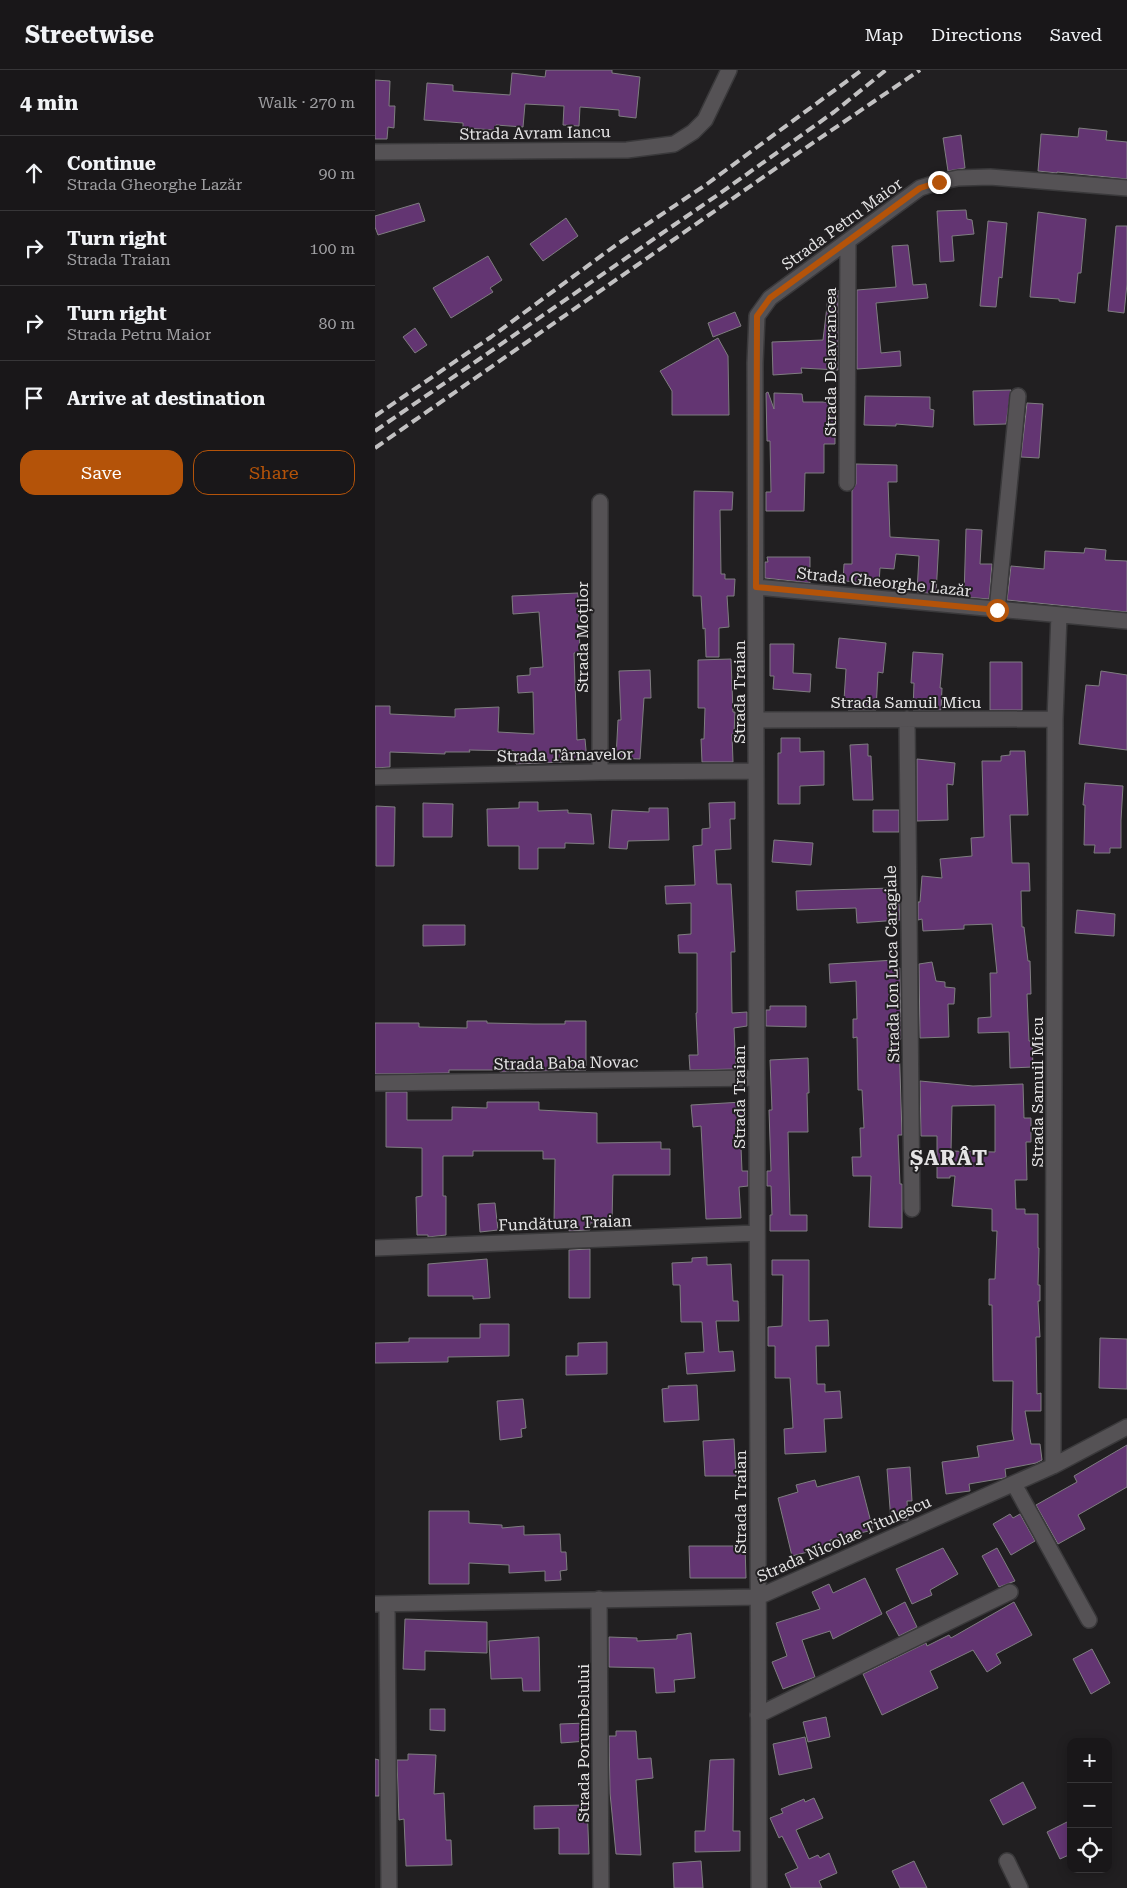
<!DOCTYPE html>
<meta charset="utf-8">
<style>
body{margin:0;font-family:"Roboto Serif",serif;background:#262426;color:#f1f3f6}
.controls{position:absolute;right:15px;bottom:15px;display:grid;overflow:hidden;border-radius:10px;box-shadow:0 2px 12px #0003}
.controls button{width:45px;height:45px;display:grid;place-items:center;padding:0;border:0;border-bottom:1px solid #373638;background:#191719;color:#f1f3f6;font:25px sans-serif}
.stop{position:absolute;width:15px;height:15px;margin:-11px;border:4px solid #b45309;border-radius:50%;background:#fff}
.stop.end{background:#b45309;border-color:#fff;box-shadow:0 1px 5px #0008}
.list{margin:0;padding:0;list-style:none}
h2{display:flex;justify-content:space-between;align-items:center;height:65px;margin:0;padding:0 20px;font-size:21px}
h2 small{font-size:16px;font-weight:400;color:#9f9fa2}
.list li{display:grid;grid-template-columns:32px 1fr auto;gap:15px;align-items:center;box-sizing:border-box;height:75px;padding:0 20px;border-top:1px solid #373638}
.list b{display:block;font-size:19px;white-space:nowrap}
.list p{margin:0;font-size:16px;white-space:nowrap;color:#9f9fa2}
.list em{font-size:16px;font-style:normal;color:#9f9fa2}
.actions{display:flex;gap:10px;padding:15px 20px}
.actions a{flex:1;padding:11px 0;border:1px solid #b45309;border-radius:15px;text-align:center;font-size:18px;color:#b45309}
.actions .main{background:#b45309;color:#fff}
.icon{flex:none;width:28px;height:28px;fill:none;stroke:currentColor;stroke-width:2;stroke-linecap:round;stroke-linejoin:round}
.map{position:relative;flex:none;width:752px;height:1818px;overflow:hidden}
header{display:flex;align-items:center;gap:30px;box-sizing:border-box;height:70px;padding:0 25px;background:#191719;border-bottom:1px solid #373638}
header strong{font-size:24px}
nav{display:flex;gap:28px;margin-inline-start:auto;font-size:18px}
main{display:flex}
aside{flex:1;background:#191719}
.map>svg:first-child{display:block}
.building{fill:#633572;stroke:#7f7d80;fill-rule:evenodd}
.lines{fill:none;stroke-linecap:round;stroke-linejoin:round}
.minor-casing{stroke:#3a393b;stroke-width:18}
.minor{stroke:#555255;stroke-width:15}
.rail{stroke:#c2c1c2;stroke-width:4;stroke-dasharray:10 5;stroke-linecap:butt}
.route{stroke:#b45309;stroke-width:6}
.labels{text-anchor:middle;dominant-baseline:central;stroke-width:4;stroke-linejoin:round;paint-order:stroke}
.street-label{font-size:16px;fill:#e5e4e5;stroke:#211f21}
.district-label{font-size:21px;font-weight:bold;letter-spacing:1px;fill:#e5e4e5;stroke:#211f21}
</style>
<header>
<strong>Streetwise</strong>
<nav><a>Map</a><a>Directions</a><a>Saved</a></nav>
</header>
<main>
<aside>
<h2>4 min<small>Walk · 270 m</small></h2>
<ul class="list">
<li><svg class="icon" aria-label="ahead" viewBox="0 0 24 24"><path d="M12 20V5M6 11l6-6 6 6"/></svg><div><b>Continue</b><p>Strada Gheorghe Lazăr</p></div><em>90 m</em></li>
<li><svg class="icon" aria-label="right" viewBox="0 0 24 24"><path d="M7 20v-9h11M14 6l5 5-5 5"/></svg><div><b>Turn right</b><p>Strada Traian</p></div><em>100 m</em></li>
<li><svg class="icon" aria-label="right" viewBox="0 0 24 24"><path d="M7 20v-9h11M14 6l5 5-5 5"/></svg><div><b>Turn right</b><p>Strada Petru Maior</p></div><em>80 m</em></li>
<li><svg class="icon" aria-label="arrive" viewBox="0 0 24 24"><path d="M6 21V4h12l-3 4 3 4H6"/></svg><div><b>Arrive at destination</b></div></li>
</ul>
<div class="actions"><a class="main">Save</a><a>Share</a></div>
</aside>
<div class="map">
<svg width="752" height="1818" viewBox="0 0 752 1818">
<rect width="100%" height="100%" fill="#211f21"/>
<path class="building" d="M171,0h66v3l28,4 -4,41 -17,-2v-6l-39,-3 -1,19 -16,-1 1,-19 -39,-2 -2,23 -27,-2 -1,5 -32,-2v-5l-39,-3 3,-37 26,2v6l57,4 2,-22 33,4z
M0,10l15,1 -1,25h6l-1,22 -6,-1 -1,12h-12z
M704,58l28,3 -1,9 21,2v37l-70,-7v1l-19,-2 3,-37 37,3z
M586,65l4,33 -17,3 -5,-33z
M44,133l6,18 -47,14 -3,-8v-11z
M591,140l1,9 5,1 2,14 -22,2 2,25 -14,1 -3,-51z
M663,142l48,7 -5,54h-3l-3,30 -16,-2v-2l-29,-2z
M191,148l12,18 -35,25 -13,-17z
M613,151l19,2 -5,55 -3,-1 -3,30 -16,-1z
M741,156h11v58l-3,29 -16,-2z
M533,175l5,40 13,-1 2,14 -52,5 5,50 19,-2 1,15 -44,3v-79l39,-3 -4,-41z
M113,186l14,24 -12,8 3,4 -42,26 -18,-30z
M454,219l9,1v80l-37,-2 1,5 -29,2 -1,-33 51,-2z
M360,242l6,14 -28,11 -5,-14z
M40,258l12,17 -12,8 -12,-16z
M343,268l10,18 1,59h-57v-24l-12,-20z
M636,320l-5,34 -32,1 -1,-34z
M393,322l6,17v-16l28,1 1,8h32v42h-11v29h-19l-1,38h-38v-19h5l-1,-51h-3l-1,-48z
M490,326l65,1v12l4,1 -1,17 -37,-3v2l-32,-1z
M652,333l16,1 -4,54 -18,-1z
M481,394l41,1v17h-9l2,55 49,3 -3,54 -19,-2 2,-36 -23,-2 -2,15 -14,-1 -1,15 -36,-2 1,-17h8v-73l4,-7z
M319,421l39,1 -1,18h-12l1,64h4v5h10l-1,17h-7l2,31 -10,1v29h-13l-1,-29 -2,1 -2,-33h-8z
M591,459l16,1 -2,34h12l-3,35 -25,-2z
M710,478l21,2 -1,10 22,1v51l-120,-12 4,-34 33,3 1,-18 39,2z
M392,487h43v26l-45,-5v-16h3z
M203,523l2,60h-6l3,87 8,-1 2,22 -71,3 -2,-13 -45,-1 1,2h-25v2l-55,-2v15l-15,1v-62h15v8l65,3v-8l44,-2 -1,25 36,2 -1,-42 -15,1 -1,-17 13,-1v-7l13,-1 -4,-55 -26,2 -1,-18z
M464,568l47,5 -3,30 -5,-1 -2,38h-28v-10h-4l2,-31 -10,-1z
M395,574h24l-1,29 18,1 -1,18 -37,-3 1,-13h-4z
M538,582l30,2 -3,34h2l-1,22h-28l1,-27h-3z
M356,589l2,53h2l-1,22h-2l1,28h-31l-1,-23h3l1,-31h-7v-48z
M615,592h32v48h-32z
M275,600l1,28h-7l-4,61 -24,-1 2,-38h3l-2,-49z
M726,601l26,4v75l-48,-6 7,-59 13,1z
M406,668h19v14l24,-1v34l-24,1v18h-22v-51h3z
M493,674v12h3l2,44h-20l-3,-55z
M635,681h15l3,64h-18l2,48h17l1,28h-9l1,36h2l4,34h2l1,33h-4l2,47h3l1,26 -23,1 -1,-36 -31,1v-15l13,-1 -1,-44h7l-5,-49 -28,1v4l-41,2 -1,-12 -4,1v-18h2l2,-26 20,2 -2,-19 32,-3 -1,-18 13,-1 -2,-76h19v-5l9,-1z
M542,689l38,4 -2,22 -6,-1 1,36 -31,1z
M710,713l38,3 -2,34v28h-11v5h-16l1,-8h-11l1,-40h-2z
M144,732h19v9l30,-1v3l23,1 3,30 -29,-1v5h-27v21h-19v-23h-31l-1,-37 32,-1z
M360,732v17h-5l1,30 -16,1 2,34h14l4,68h-4l1,61 15,-1v14l-13,2 2,41 -46,1 -1,-15h9l-2,-42h1v-60h-18l-1,-18 13,-1v-31l-25,1 -1,-18 30,-1 -2,-39 9,-1v-16l8,-1 -1,-25z
M48,733l30,1 -1,33h-29z
M1,736l19,1 -1,59h-18z
M274,738h19l1,32 -41,1 -1,8 -18,-1 3,-38 37,2z
M498,740h26v22h-26z
M399,770l39,3 -2,22 -39,-3z
M516,818l1,15h7l1,17 -43,3 -1,-15 -59,2 -1,-19z
M702,840l38,4 -1,22 -39,-3z
M48,855h42v20l-42,1z
M520,890l1,9 4,-1 1,71h-2l3,96h-4l2,49h2v44l-33,-1 2,-51h-18l-1,-19h9l-1,-29h4l-2,-38h-4l-1,-53 -4,1v-19h4l-1,-38 -26,2 -1,-19z
M557,892l4,19 9,1v5l10,1 -1,16h-6l1,33 -29,1 -1,-74z
M395,936h36v21l-40,-1v-16h4z
M92,951h20v2l47,1h31v-3h21v49l-86,2 -1,-2h-50v3l-74,1v-51h44v4l48,1z
M433,988l1,35h-2l1,39h-20l2,83h17v16h-37v-16h2l-1,-29h-4v-15h4l-2,-61h3l-2,-50z
M545,1011l53,5 50,-2 1,34h7v24h-5l1,38h-12l1,29h9v5h13v34h1l-1,37h2v16h-2l2,36h-4l1,57 4,-1v18h-16l6,33h9l2,16 -6,3 -31,6 1,8 -2,1 -35,6 1,7 -24,3 -4,-32 37,-5 -2,-11 37,-6 -2,-9 1,-50h-20l-1,-76h-3v-26h6l2,-48h-5v-22l-40,-3 3,-30h-5v2h-13v-42h-16zM620,1035v47l-44,-1 1,-45z
M11,1022h21v28h45v-13l35,1v-6h52v8l58,3v30l64,-1v7h9v26h-57l-1,48h-22v7l-21,1v-8h-15l1,-64h-12v-8h-70v5h-30v40h3v39l-18,2v-2h-11l-1,-38 6,-1v-48l-36,-1z
M368,1032l2,21h-5l2,48h6v15l-9,1 2,31 -35,1 -5,-93 -8,1 -2,-22z
M120,1133l3,27 -18,2 -2,-28z
M215,1179v49h-21v-48z
M332,1187v8l24,-1 2,37h5l1,20h-23l3,31 14,-1 2,20 -48,3 -2,-21 19,-1 -2,-30h-21l-1,-37h-7l-1,-22 20,-1v-4z
M112,1189l3,39 -17,1v-3h-45v-32z
M397,1190h37v61l19,-1 1,26h-13l1,38h8v8l15,-1 2,27 -18,1 2,33 -41,2 -1,-25 9,-1 -3,-50h-15v-32h-7v-19l14,-1 1,-51h-11z
M105,1254h29v32l-61,1v5l-73,1v-20l34,-1v-4h71z
M725,1268l27,1v50l-28,-1z
M232,1272v32l-41,1v-19h12v-13z
M322,1315l2,35 -35,2 -2,-33 7,-1 -1,-2z
M148,1329l3,29 -5,1 1,8 -22,3 -3,-39z
M359,1369l2,37h-31l-2,-35z
M752,1375v42l-49,28 7,14 -27,15 -22,-39 41,-23 -3,-6z
M535,1397l2,34h-5l1,19 -17,1 -4,-52z
M484,1406l14,54 -43,10 2,6 -40,10 -14,-58 20,-6 -2,-7 19,-5 2,7z
M54,1441h40v12l33,2v3l22,-2v9l36,-1 1,18h5l1,18 -7,1 1,9 -16,1v-10l-36,2v-8l-40,-2v21h-40z
M635,1444l3,4 7,-4 15,27 -24,14 -18,-31z
M314,1476h56l1,32h-56z
M568,1478l15,26 -28,16 2,5 -20,9 -16,-35z
M622,1478l18,33 -16,6 -17,-31z
M490,1508l17,36 -49,25 -3,-8 -28,9 13,37 -32,12 -11,-27 15,-6 -11,-33 44,-14 -8,-17 17,-8 4,9z
M530,1532l12,25 -18,9 -13,-24z
M639,1532l18,33 -36,19 5,9 -14,9 -14,-22 -43,21 8,17 -56,27 -19,-41 63,-31 1,3 22,-11 2,3z
M30,1549l82,3v31l-62,-2v19l-22,-1z
M316,1563l4,45 -21,2 1,12 -19,1 -2,-25 -45,-1v-30l28,1v3l40,-2v-4z
M164,1567l1,54h-17l-1,-13 -31,1 -2,-38z
M717,1579l18,34 -19,11 -18,-35z
M55,1639h15v22l-15,-1z
M451,1647l4,20 -22,5 -5,-20z
M211,1653l1,18 -26,2 -1,-19z
M241,1661h20l2,28 13,-1 2,20 -17,2 5,75 -25,-1 -6,-61 -1,-57h7z
M430,1667l7,31 -33,7 -6,-31z
M33,1684l28,1 -2,39 10,-1 2,47h5l1,25 -46,1 -2,-47 -5,1 -2,-60h11z
M0,1689l4,1v36h-4z
M359,1689l-1,72h7v20l-45,1v-21h10l5,-71z
M648,1712l13,26 -33,17 -13,-25z
M439,1728l9,20 -27,12 13,29 9,-4 2,3 9,-5 8,20 -18,8 3,7h-31l-6,-14 13,-6 -16,-32 -3,2 -9,-20 13,-5 -2,-4 23,-10 1,3z
M212,1735l2,49h-30v-26l-25,1v-23z
M696,1750v34l-11,5 -13,-27z
M326,1791l2,27h-29l-1,-25z
M539,1791l13,27h-27l-8,-17z"/>
<g class="lines">
<g class="minor-casing">
<path id="minor" d="M0,82l252,-2 47,-6 19,-12 12,-12 24,-50
M472,413l1,-242
M381,517l371,34
M622,540l21,-214
M532,649l5,490
M381,650l299,-1
M225,702v-270
M0,707l225,-5 156,-1
M0,1013l382,-5
M0,1178l382,-15
M678,1396l2,-747 4,-104
M639,1414l75,136
M224,1529l2,289
M0,1534l383,-7 295,-131 74,-39
M12,1534l2,284
M383,1645l252,-123
M632,1791l13,27
M384,1818l-4,-1525 2,-47 13,-18 150,-110 19,-6 19,-4 32,-1 137,11"/>
</g>
<use href="#minor" class="minor"/>
<path class="rail" d="M0,346l116,-79 125,-92 91,-61 155,-114
M0,361l344,-237 115,-82 52,-42
M0,378l407,-284 138,-94"/>
</g>
<g class="lines">
<path class="route" d="M564,112l-19,6 -72,53 -78,57 -13,18 -1,271 241,23"/>
</g>
<g class="labels">
<g class="street-label">
<text transform="translate(160 63) rotate(-1)">Strada Avram Iancu</text>
<text transform="translate(467 154) rotate(-36)">Strada Petru Maior</text>
<text transform="translate(455 292) rotate(-90)">Strada Delavrancea</text>
<text transform="translate(509 512) rotate(6)">Strada Gheorghe Lazăr</text>
<text transform="translate(207 567) rotate(-90)">Strada Moților</text>
<text transform="translate(364 622) rotate(-90)">Strada Traian</text>
<text x="531" y="632">Strada Samuil Micu</text>
<text transform="translate(190 685) rotate(-1)">Strada Târnavelor</text>
<text transform="translate(517 894) rotate(-91)">Strada Ion Luca Caragiale</text>
<text transform="translate(191 993) rotate(-1)">Strada Baba Novac</text>
<text transform="translate(662 1022) rotate(-90)">Strada Samuil Micu</text>
<text transform="translate(364 1027) rotate(-90)">Strada Traian</text>
<text transform="translate(190 1153) rotate(-2)">Fundătura Traian</text>
<text transform="translate(365 1432) rotate(-90)">Strada Traian</text>
<text transform="translate(469 1469) rotate(-24)">Strada Nicolae Titulescu</text>
<text transform="translate(208 1673) rotate(-90)">Strada Porumbelului</text>
</g>
<g class="district-label">
<text x="574" y="1088">ȘARÂT</text>
</g>
</g>
</svg>
<div class="controls">
<button>+</button>
<button>−</button>
<button><svg class="icon" aria-label="locate" viewBox="0 0 24 24"><circle cx="12" cy="12" r="6"/><path d="M12 2v4M12 18v4M2 12h4M18 12h4"/></svg></button>
</div>
<div class="stop" style="left:622px;top:540px"></div>
<div class="stop end" style="left:564px;top:112px"></div>
</div>
</main>
